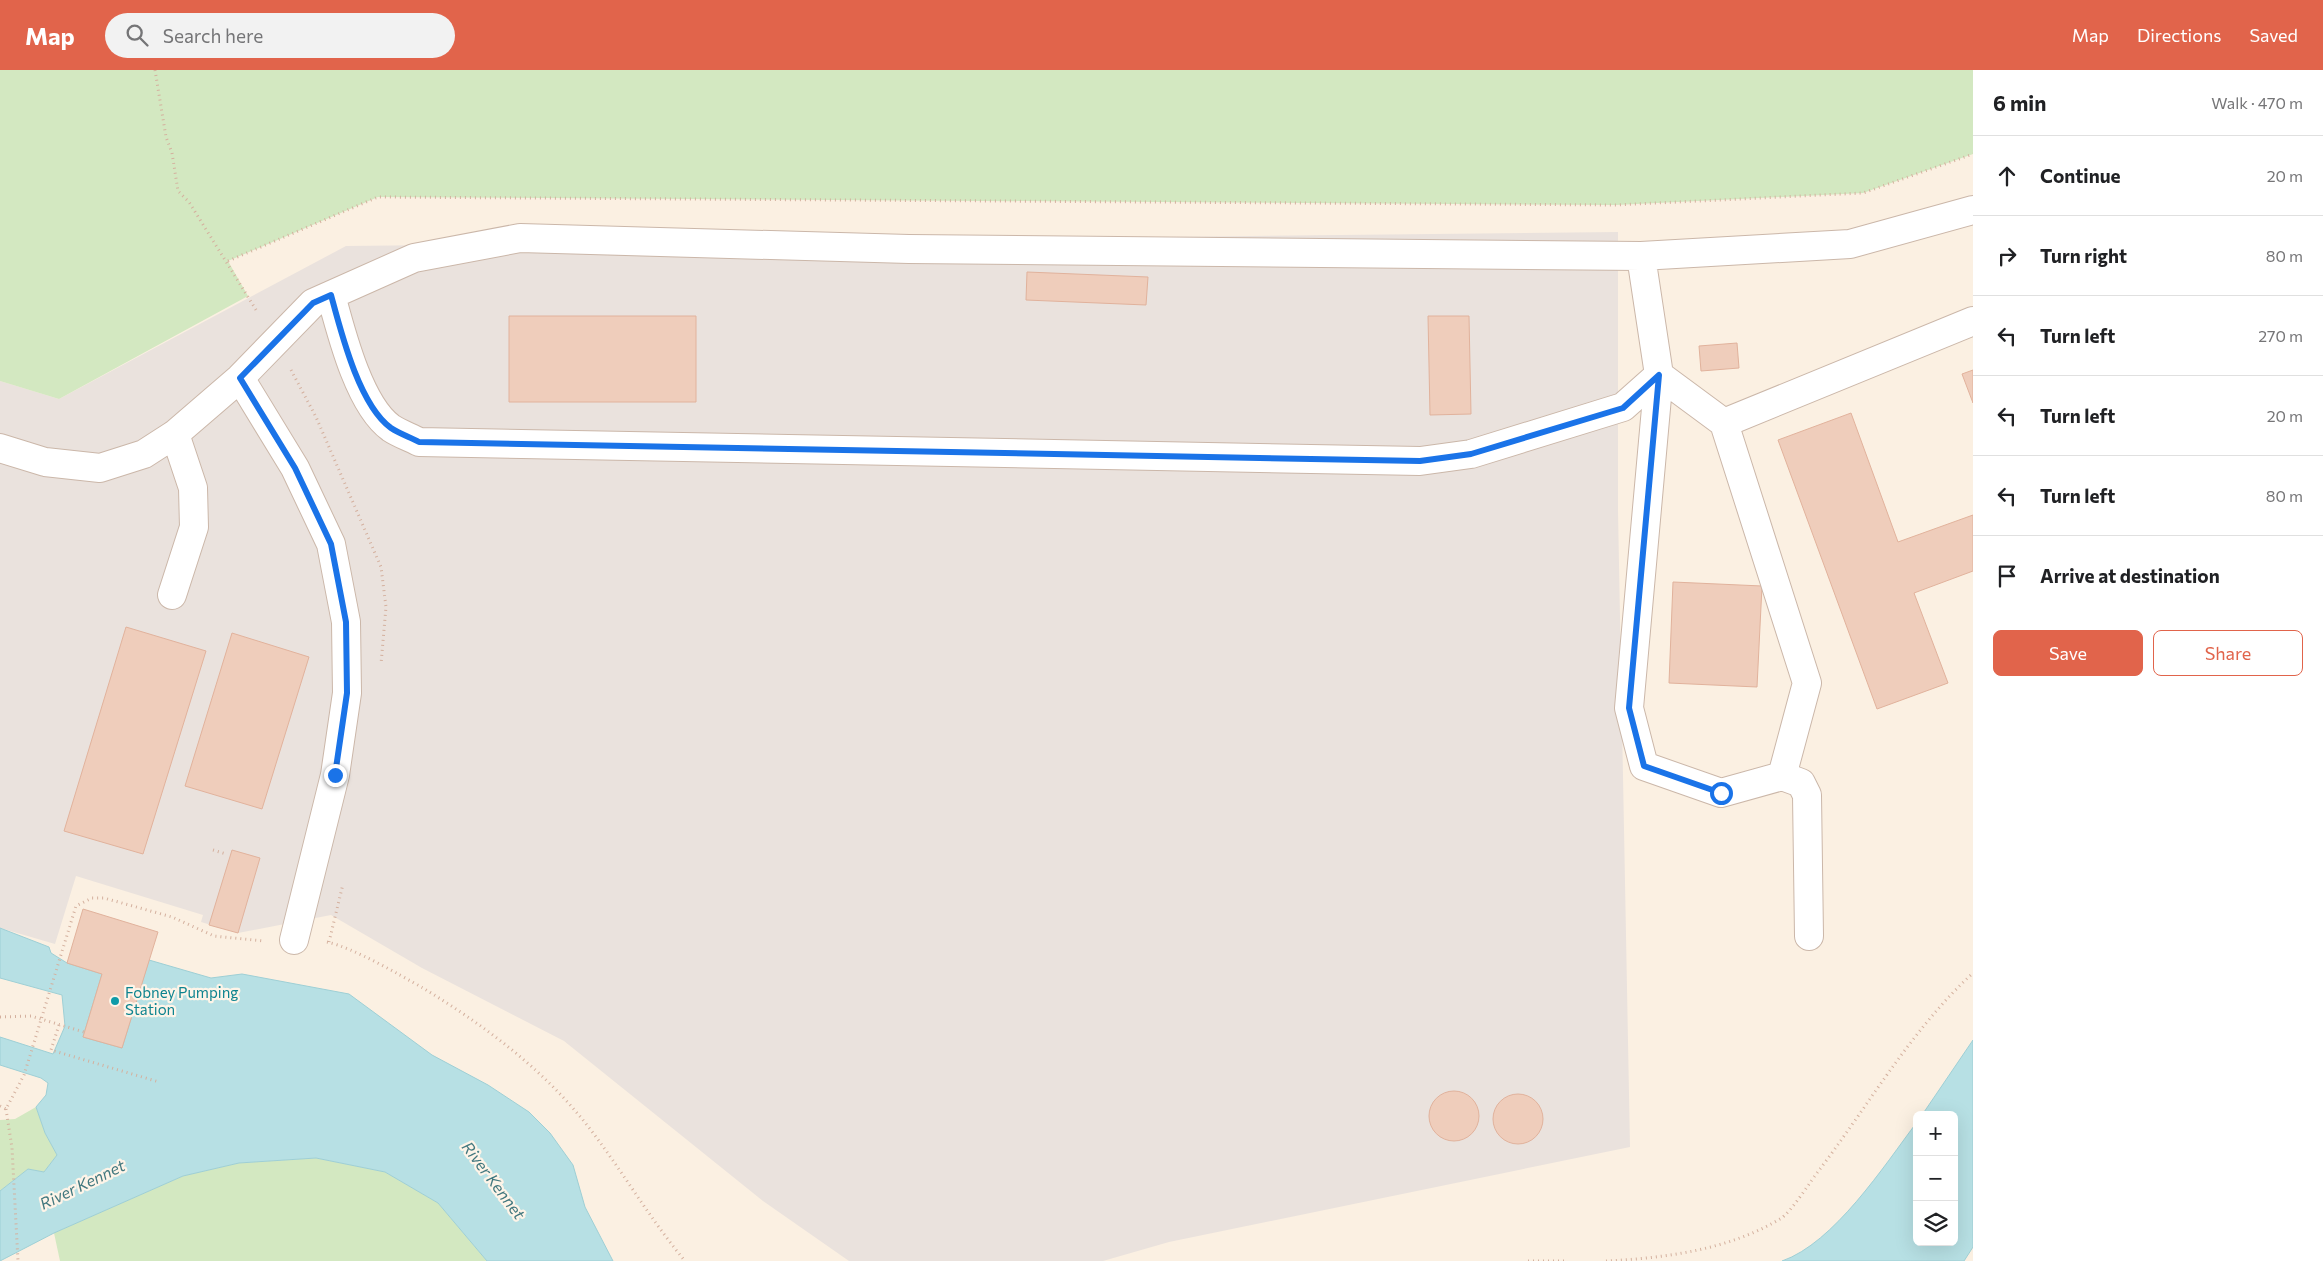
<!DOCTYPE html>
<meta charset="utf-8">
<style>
body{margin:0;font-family:Commissioner,sans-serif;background:#f2f2f2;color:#202124}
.controls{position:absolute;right:15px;bottom:15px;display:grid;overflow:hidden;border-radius:8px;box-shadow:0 5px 20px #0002}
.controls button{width:45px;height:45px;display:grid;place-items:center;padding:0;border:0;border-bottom:1px solid #e0e0e0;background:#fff;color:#202124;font:25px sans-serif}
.stop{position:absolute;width:15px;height:15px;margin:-11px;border:4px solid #1a73e8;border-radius:50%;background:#fff}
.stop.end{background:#1a73e8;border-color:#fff;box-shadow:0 1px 5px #0008}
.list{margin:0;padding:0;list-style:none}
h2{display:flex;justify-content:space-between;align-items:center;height:65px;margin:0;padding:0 20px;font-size:21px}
h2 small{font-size:16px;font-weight:400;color:#757577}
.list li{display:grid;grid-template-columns:32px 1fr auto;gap:15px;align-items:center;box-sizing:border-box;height:80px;padding:0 20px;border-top:1px solid #e0e0e0}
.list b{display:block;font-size:19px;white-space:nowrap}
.list em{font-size:16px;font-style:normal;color:#757577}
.actions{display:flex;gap:10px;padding:15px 20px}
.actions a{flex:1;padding:11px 0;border:1px solid #e1644b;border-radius:8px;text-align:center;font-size:18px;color:#e1644b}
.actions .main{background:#e1644b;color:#fff}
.icon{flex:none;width:28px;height:28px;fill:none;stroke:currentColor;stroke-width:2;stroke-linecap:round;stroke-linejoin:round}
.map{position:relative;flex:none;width:1973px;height:1191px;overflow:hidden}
header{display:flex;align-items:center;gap:30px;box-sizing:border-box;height:70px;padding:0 25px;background:#e1644b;color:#fff}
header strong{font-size:24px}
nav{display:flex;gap:28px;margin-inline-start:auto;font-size:18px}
.search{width:350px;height:45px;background:#f2f2f2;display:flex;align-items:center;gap:12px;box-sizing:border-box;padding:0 18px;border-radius:28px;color:#757577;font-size:19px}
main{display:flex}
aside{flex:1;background:#fff}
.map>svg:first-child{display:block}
.industrial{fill:#eae2dd}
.green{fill:#d3e8c1}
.water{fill:#b7e0e4;stroke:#9ecfd5}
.building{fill:#efcdbb;stroke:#e1b29c}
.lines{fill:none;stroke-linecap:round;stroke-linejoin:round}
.minor-casing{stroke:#cbb7a9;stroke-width:30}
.path{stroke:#d4b09e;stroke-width:3;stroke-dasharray:1 4;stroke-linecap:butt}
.minor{stroke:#fff;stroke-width:28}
.route{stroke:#1a73e8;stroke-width:6}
.culture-dot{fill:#0f9aa8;stroke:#fef4e8;stroke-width:2}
.labels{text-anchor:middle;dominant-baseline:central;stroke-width:4.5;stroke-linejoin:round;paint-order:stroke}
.culture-label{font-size:15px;fill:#0d838f;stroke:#fef4e8;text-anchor:start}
.water-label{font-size:16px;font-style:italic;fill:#41777e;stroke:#fef4e8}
</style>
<header>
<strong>Map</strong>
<div class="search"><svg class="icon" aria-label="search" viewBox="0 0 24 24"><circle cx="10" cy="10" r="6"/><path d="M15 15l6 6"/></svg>Search here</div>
<nav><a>Map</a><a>Directions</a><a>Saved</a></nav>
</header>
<main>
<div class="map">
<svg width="1973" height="1191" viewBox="0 0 1973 1191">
<rect width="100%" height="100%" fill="#fbf0e2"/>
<path class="industrial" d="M1618,162v279l12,636 -461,95 -66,19h-254l-86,-60 -199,-160 -142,-73 -91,-53 -93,18 -37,-11 2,-7 -127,-39 -21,68 -55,-16v-547l59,18 287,-153z"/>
<path class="green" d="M0,0h1973v84l-110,39 -247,12 -1238,-8 -150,64 20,35 -189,103 -59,-18z
M36,1037l9,26 12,22 -13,17 -16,-3 -28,22v-71l15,-1z
M316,1088l69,14 53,31 49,58h-427l-6,-28 129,-57 56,-13z"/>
<path class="water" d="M0,858l49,19 2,6 16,10 35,11 -19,63 39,11 27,-88 62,18 31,-4 107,20 83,61 56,30 41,27 21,21 23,32 12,42 28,54h-126l-49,-58 -53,-31 -69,-14 -77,5 -56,13 -129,57 -54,28v-70l28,-22 16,3 13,-17 -12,-22 -9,-26 10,-12 2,-12 -7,-5 -41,-13v-28l53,17 12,-28 -3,-31 -62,-17z
M1973,970v207l-9,14h-182c52,-18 102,-95 135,-139v120h37v-127h-32z"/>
<path class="building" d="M1027,202l121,5 -2,28 -120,-5z
M509,246h187v86h-187z
M1428,246h41l2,98 -41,1z
M1737,273l2,25 -38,3 -2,-25z
M1973,300v33l-11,-29z
M1851,343l47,129 75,-27v56l-59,22 34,90 -71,26 -99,-269z
M1673,512l89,4 -5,101 -88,-4z
M126,557l80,24 -63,203 -79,-23z
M232,563l77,24 -47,152 -77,-23z
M232,780l28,8 -22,75 -29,-8z
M83,839l75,23 -36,116 -39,-11 19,-63 -35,-11z
M1429 1046a25 25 0 1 1 50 0a25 25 0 1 1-50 0Z
M1493 1049a25 25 0 1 1 50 0a25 25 0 1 1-50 0Z"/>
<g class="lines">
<g class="minor-casing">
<path id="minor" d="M1641,186l18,119 65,48
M331,225c10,37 28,110 60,133 9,6 19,9 28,14l1001,19 51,-7 152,-47 36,-32
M1659,305l-30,333 15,58 77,27 61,-17 25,-93 -83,-260 249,-102
M240,308l55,90 36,76 15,78 1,71 -12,82 -41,165
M0,378l45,14 55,6 44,-14 31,-20 65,-56 73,-75 101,-45 106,-20 389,11 732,7 209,-12 123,-34
M172,525l22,-68 -1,-39 -18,-54
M1782,706l19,7 6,12 2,141"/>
</g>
<path class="path" d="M155,0l11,67 6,16 6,38 11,11 69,111
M228,191l150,-64 1238,8 247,-12 110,-39
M291,300l25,47 65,150 5,40 -5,57
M213,780l13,4
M327,872c27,6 71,32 96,46 62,38 122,82 167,141 33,43 60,90 95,132
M329,872l14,-58
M0,947l31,-1 53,16
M59,955l-8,25 108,32
M0,1036l6,3 18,-34 52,-169 16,-8h12l68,19 42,19 50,5
M6,1039l6,39 6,113
M1528,1191h40
M1606,1191c59,-3 122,-11 174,-42 11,-6 31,-39 40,-50 50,-66 92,-140 153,-196"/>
<use href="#minor" class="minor"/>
</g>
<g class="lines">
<path class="route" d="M335,705l12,-82 -1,-71 -15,-78 -36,-76 -55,-90 73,-75 18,-8c10,37 28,110 60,133 9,6 19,9 28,14l1001,19 51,-7 152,-46 36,-33 -30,333 15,58 77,27"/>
</g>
<circle class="culture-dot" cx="115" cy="931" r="5"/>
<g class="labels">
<g class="culture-label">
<text x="125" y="922">Fobney Pumping<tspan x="125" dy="17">Station</tspan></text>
</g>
<g class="water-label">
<text transform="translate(494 1110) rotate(53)">River Kennet</text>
<text transform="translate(82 1114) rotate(-26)">River Kennet</text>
</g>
</g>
</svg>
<div class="controls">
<button>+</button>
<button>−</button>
<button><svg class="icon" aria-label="layers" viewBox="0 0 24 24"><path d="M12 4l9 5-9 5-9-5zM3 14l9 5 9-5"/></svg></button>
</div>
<div class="stop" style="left:1721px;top:723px"></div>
<div class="stop end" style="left:335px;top:705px"></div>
</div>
<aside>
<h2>6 min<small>Walk · 470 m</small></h2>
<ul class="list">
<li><svg class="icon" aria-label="ahead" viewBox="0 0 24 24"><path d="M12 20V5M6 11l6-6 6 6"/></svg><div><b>Continue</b></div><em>20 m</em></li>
<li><svg class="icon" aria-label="right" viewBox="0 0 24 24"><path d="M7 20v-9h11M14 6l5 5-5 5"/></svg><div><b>Turn right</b></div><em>80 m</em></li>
<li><svg class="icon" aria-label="left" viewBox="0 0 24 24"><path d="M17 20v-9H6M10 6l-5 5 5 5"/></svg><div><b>Turn left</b></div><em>270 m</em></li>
<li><svg class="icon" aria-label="left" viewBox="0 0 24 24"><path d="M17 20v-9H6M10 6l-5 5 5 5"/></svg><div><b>Turn left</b></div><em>20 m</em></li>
<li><svg class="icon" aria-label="left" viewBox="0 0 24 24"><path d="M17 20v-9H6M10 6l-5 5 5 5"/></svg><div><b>Turn left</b></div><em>80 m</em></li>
<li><svg class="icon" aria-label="arrive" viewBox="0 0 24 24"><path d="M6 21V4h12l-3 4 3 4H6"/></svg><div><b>Arrive at destination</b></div></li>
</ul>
<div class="actions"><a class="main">Save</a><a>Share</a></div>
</aside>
</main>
